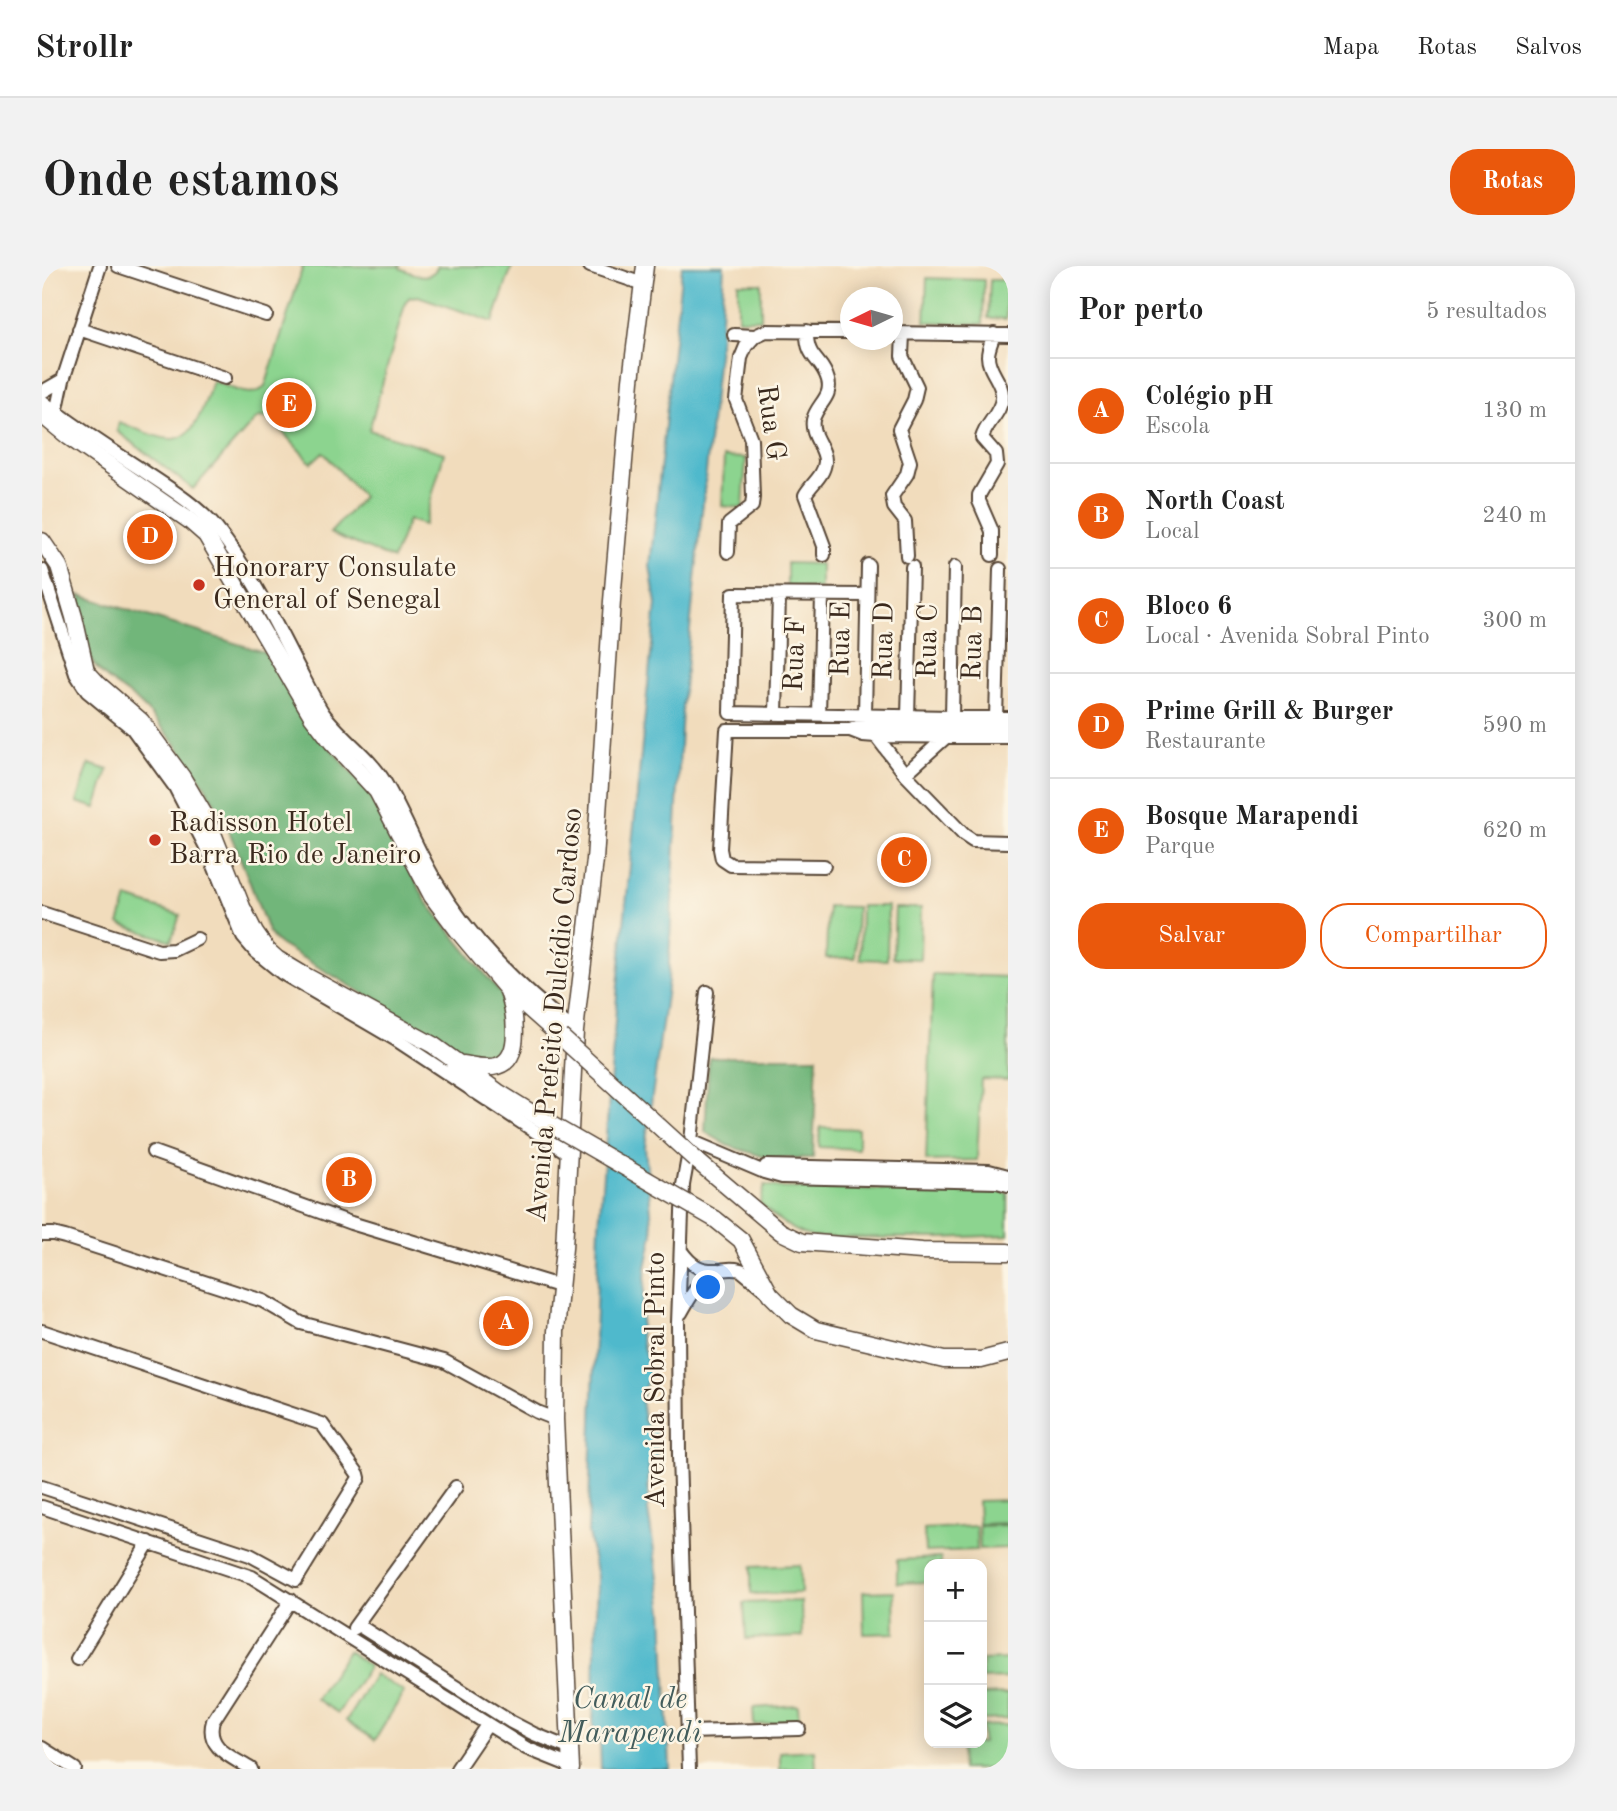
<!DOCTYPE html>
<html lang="pt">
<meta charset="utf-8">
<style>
body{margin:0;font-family:"Old Standard TT",serif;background:#f2f2f2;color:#222}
.controls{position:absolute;right:21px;bottom:21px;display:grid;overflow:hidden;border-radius:14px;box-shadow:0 4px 18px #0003}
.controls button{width:63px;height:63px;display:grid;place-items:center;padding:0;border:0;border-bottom:2px solid #e0e0e0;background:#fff;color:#222;font:35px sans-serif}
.compass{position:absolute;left:798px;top:21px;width:63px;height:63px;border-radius:50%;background:#fff;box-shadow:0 4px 18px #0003;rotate:265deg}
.you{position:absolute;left:667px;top:1022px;width:24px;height:24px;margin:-18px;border:5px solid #fff;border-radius:50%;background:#1a73e8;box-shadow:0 0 0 10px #1a73e833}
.badge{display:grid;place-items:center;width:46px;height:46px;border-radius:50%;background:#ea580c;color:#fff;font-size:23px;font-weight:700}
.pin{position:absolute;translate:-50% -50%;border:4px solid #fff;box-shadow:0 2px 7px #0006}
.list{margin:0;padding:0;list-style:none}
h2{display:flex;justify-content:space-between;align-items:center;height:91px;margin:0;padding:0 28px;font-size:30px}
h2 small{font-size:23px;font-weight:400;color:#767676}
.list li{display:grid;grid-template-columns:46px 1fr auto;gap:21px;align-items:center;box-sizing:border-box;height:105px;padding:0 28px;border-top:2px solid #e0e0e0}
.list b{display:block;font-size:26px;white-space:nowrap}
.list p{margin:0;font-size:23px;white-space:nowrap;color:#767676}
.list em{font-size:23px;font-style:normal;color:#767676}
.actions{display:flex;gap:14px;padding:21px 28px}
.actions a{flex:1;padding:16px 0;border:2px solid #ea580c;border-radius:28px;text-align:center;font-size:24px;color:#ea580c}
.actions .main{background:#ea580c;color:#fff}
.icon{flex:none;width:38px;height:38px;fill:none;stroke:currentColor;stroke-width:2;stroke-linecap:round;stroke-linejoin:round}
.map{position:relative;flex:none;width:966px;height:1503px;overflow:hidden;border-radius:28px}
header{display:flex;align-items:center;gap:42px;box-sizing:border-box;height:98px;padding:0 35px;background:#fff;border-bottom:2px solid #e0e0e0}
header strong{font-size:33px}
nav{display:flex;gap:38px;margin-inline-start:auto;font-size:24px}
.intro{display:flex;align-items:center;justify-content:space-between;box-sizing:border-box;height:168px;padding:0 42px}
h1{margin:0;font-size:49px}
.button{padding:18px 32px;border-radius:28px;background:#ea580c;color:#fff;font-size:24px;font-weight:700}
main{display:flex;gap:42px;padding:0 42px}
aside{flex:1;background:#fff;border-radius:28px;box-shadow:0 4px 18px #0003}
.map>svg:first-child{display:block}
.green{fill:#8cd48f;stroke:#647f56;stroke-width:2}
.forest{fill:#71b67a;stroke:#56704c;stroke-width:2}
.water{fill:#4fb9cc;stroke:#457275;stroke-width:2}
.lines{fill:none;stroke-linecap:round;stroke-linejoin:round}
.minor-casing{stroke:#564536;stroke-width:16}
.tertiary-casing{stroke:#564536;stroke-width:19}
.minor{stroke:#fff;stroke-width:12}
.tertiary{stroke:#fff;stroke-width:16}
.tertiary-bridge-casing{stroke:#564536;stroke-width:19;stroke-linecap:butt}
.tertiary-bridge{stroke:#fff;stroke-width:16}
.poi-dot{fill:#c8321e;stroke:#fcf5e5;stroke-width:2.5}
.labels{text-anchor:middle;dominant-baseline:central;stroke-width:5;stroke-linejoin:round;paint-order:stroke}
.street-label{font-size:28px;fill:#3b2a1e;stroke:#fcf5e5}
.poi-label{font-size:28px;fill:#3b2a1e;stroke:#fcf5e5;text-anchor:start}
.water-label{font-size:30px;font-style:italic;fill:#425c5b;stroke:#fcf5e5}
</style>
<header>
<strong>Strollr</strong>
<nav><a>Mapa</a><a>Rotas</a><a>Salvos</a></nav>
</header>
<div class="intro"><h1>Onde estamos</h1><a class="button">Rotas</a></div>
<main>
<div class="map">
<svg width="966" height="1503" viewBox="0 0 966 1503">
<rect width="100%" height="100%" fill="#fcf5e5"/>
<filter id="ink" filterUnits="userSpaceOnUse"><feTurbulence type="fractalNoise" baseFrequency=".0143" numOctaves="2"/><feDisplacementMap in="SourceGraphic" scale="14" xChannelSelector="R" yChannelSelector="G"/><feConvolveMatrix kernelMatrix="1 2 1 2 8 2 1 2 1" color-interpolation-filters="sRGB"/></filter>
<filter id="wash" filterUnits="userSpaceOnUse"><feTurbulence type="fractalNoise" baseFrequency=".00686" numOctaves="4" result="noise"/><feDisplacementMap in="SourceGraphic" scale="28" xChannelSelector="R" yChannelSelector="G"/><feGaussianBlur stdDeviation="1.57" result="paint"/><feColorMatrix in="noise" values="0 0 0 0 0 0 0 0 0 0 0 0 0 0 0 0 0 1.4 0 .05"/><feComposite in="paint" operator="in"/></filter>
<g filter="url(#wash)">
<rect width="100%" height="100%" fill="#f1dcbc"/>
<path class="green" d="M261,0h97v2c14,6 30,15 38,-2h74l-19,56 -75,-26 -8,1 -4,4 -37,129 75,23 -20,72 -16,-5 -15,39 -63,-26 33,-36 -40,-45 -12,11 -40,-44 -11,-2 -6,4 -61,68 -76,-58 2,-9c13,5 38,17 52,17 26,1 34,-39 42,-58 15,5 43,22 53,3z
M885,12l57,2 -1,44 -58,-2z
M948,14h17l-1,39 -18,-1z
M696,17h23v36h-23z
M682,191l22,1 -3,50 -21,-2z
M745,297l34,1v25l-34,-1z
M47,498l19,6 -12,38 -19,-6z
M85,632l53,17 -9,26 -52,-17z
M786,640l29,1 -2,51h-29z
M819,640h27l-1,54 -27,-1z
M853,642h26l-1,51 -27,-1z
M891,708l75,3v103l-27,-1 -4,81 -51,1z
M778,861l38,2v20l-39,-2z
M723,919l18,3 219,3 6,3v41l-67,3 -129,-1c-22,-7 -36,-18 -52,-34z
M966,1234v23l-29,1 -1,-23z
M966,1259v23l-28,1 -1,-23z
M934,1260l1,24 -52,2 -1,-23z
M899,1292v6h-12v18l-32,1v-23z
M758,1299l1,28 -50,1v-27z
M852,1325l1,42 -31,1 -1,-42z
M759,1335l1,36 -56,2 -2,-36z
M306,1385l21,15 -31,47 -22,-14z
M966,1393v19l-26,1v-19z
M333,1408l29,18 -29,48 -29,-19z
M966,1428v25l-26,1v-25z
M756,1439l1,17 -45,3 -1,-17z
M966,1459v44h-46l-1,-26h21v-17z
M773,1484l1,19h-36v-17z"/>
<path class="forest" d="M38,329l184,57 42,68 65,75 55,106 76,94 1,45 -6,22 -37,-9 -13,-7 -42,-28 -129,-76 -8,-11c-21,-55 -39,-112 -73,-160 -17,-25 -36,-50 -58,-70 -14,-12 -34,-22 -44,-38 -7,-10 -11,-54 -13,-68z
M667,791h108l-4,101h-45l-39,-12 -24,-14z"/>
<path class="water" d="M640,0h42l-4,69 -38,373 -14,273 -23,166 8,87 -7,34 -6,68 10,36 -9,27 3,21 5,9 7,1 2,12 -2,18 -7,4 -1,47 15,100 7,158h-69l-1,-29 -7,-13 4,-150 -9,-44 11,-307 18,-231 39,-391 -6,-38z"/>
</g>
<g filter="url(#ink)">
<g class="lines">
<g class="minor-casing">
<path id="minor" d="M76,0l148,49
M548,0l53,18
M37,63l146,49
M765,65c-1,29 15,27 21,49 5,17 -12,25 -15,40 -3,16 13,28 12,42 -1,14 -14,22 -20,33l19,51v9
M850,67l116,2
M861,68l-1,22 15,31 -3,13 -15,29 11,33 -3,12 -15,22 2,11 11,14 2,35
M692,69l21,1 11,-5 84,1
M0,126l21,-12
M0,135c32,25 66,47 100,69 27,18 55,35 75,59 33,41 57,92 81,138 8,15 16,32 25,46 18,25 45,42 61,68 19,31 32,67 51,99 35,60 85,108 140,151
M13,152l8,-38 37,-114
M686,286l1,-28 23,-18 1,-9 -2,-58 -15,-39 5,-42 5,-12 9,-10
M950,289v-24l-13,-30v-6l18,-31 -1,-10 -14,-16c4,-15 19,-25 20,-40 2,-15 -14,-26 -14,-42 0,-7 4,-15 6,-22
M0,304l34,104 11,17 45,37 43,59 33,64 35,86 12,14 27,22 113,66 173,114
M825,329l-134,-1 -3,119 278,5
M734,448l3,-119
M777,448l3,-119
M823,449l3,-150
M866,450l4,-149
M910,450l3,-149
M954,452l4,-149
M836,459l-2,11 29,38 59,61 9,6 35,1
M808,464l13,-5 145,3
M863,508l41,-37
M782,600l-93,-1 -9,-6 -2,-10 7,-119h123l13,5 13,1 132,1
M0,647l117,38 15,-1 23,-11
M649,875l73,31 18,5 215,5 11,3
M111,886l198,71 208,63
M724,900l223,5 19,5
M0,968h11l12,3 198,64 38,22 143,38 93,51 18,7
M639,985c11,15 19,20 37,19
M639,1047c13,-24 28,-50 60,-43l23,19
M0,1065l280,93 36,50 1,4 -63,102 -46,-25 -208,-68
M0,1241l210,70 274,171 45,18
M316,1359l153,97 23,12 37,15
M312,1362l102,-141
M35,1393l72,-117
M646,1466l111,-3
M0,1482l33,21
M209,1503c-19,-12 -46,-21 -38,-48l78,-121
M415,1503l30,-44
M647,1503l-10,-313 -1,-133 5,-138 8,-44 16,-149"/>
</g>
<g class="tertiary-casing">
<path id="tertiary" d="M0,149l27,22 121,84 16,14 106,181 20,26 45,49 55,105 27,36 48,57 54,48
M0,275l17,25 15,51 12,54 12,13 43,37 41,56 26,44 34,86 13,26 12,17 10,9 25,15 131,71 65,47 50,31
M422,798c11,2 23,5 33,2 27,-7 17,-57 11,-75
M412,802l20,22
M654,894l85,72 21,10 120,9 86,1
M673,953l26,21 29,54 21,21 25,15 128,30h37l27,-7
M529,1503l-16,-350 1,-88 8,-83 11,-217 20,-171 17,-259 19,-221 14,-114"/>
</g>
<use href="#minor" class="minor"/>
<use href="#tertiary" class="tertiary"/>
<g class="tertiary-bridge-casing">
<path id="tertiary-bridge" d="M519,771l135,123
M506,857l167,96"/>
</g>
<use href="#tertiary-bridge" class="tertiary-bridge"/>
</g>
</g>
<g class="poi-dot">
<circle cx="157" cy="319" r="7"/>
<circle cx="113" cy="574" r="7"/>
</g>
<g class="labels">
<g class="street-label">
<text transform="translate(728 157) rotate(82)">Rua G</text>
<text transform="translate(800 373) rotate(-89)">Rua E</text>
<text transform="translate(843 375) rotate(-89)">Rua D</text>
<text transform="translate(887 375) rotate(-89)">Rua C</text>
<text transform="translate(932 377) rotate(-89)">Rua B</text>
<text transform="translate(754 388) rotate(-88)">Rua F</text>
<text transform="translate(514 749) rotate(-85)">Avenida Prefeito Dulcídio Cardoso</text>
<text transform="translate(615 1114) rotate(-90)">Avenida Sobral Pinto</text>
</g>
<g class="poi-label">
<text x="171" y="303">Honorary Consulate<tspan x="171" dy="32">General of Senegal</tspan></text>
<text x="127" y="558">Radisson Hotel<tspan x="127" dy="32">Barra Rio de Janeiro</tspan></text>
</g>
<g class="water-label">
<text x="588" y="1434">Canal de<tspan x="588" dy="34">Marapendi</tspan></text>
</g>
</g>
</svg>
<div class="controls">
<button>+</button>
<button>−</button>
<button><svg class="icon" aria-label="layers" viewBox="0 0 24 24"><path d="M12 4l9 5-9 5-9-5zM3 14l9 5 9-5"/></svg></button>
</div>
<svg class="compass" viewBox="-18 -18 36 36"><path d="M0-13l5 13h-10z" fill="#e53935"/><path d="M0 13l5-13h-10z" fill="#767676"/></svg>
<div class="you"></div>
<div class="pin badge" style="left:464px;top:1057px">A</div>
<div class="pin badge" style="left:307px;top:914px">B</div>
<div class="pin badge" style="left:862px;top:594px">C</div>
<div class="pin badge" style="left:108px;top:271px">D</div>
<div class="pin badge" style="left:247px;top:139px">E</div>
</div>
<aside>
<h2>Por perto<small>5 resultados</small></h2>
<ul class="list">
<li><span class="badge">A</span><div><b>Colégio pH</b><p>Escola</p></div><em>130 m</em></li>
<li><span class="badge">B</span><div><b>North Coast</b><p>Local</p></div><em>240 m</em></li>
<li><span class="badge">C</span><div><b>Bloco 6</b><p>Local · Avenida Sobral Pinto</p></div><em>300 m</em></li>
<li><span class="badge">D</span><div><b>Prime Grill &amp; Burger</b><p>Restaurante</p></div><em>590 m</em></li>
<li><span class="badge">E</span><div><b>Bosque Marapendi</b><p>Parque</p></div><em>620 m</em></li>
</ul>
<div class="actions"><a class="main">Salvar</a><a>Compartilhar</a></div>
</aside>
</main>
